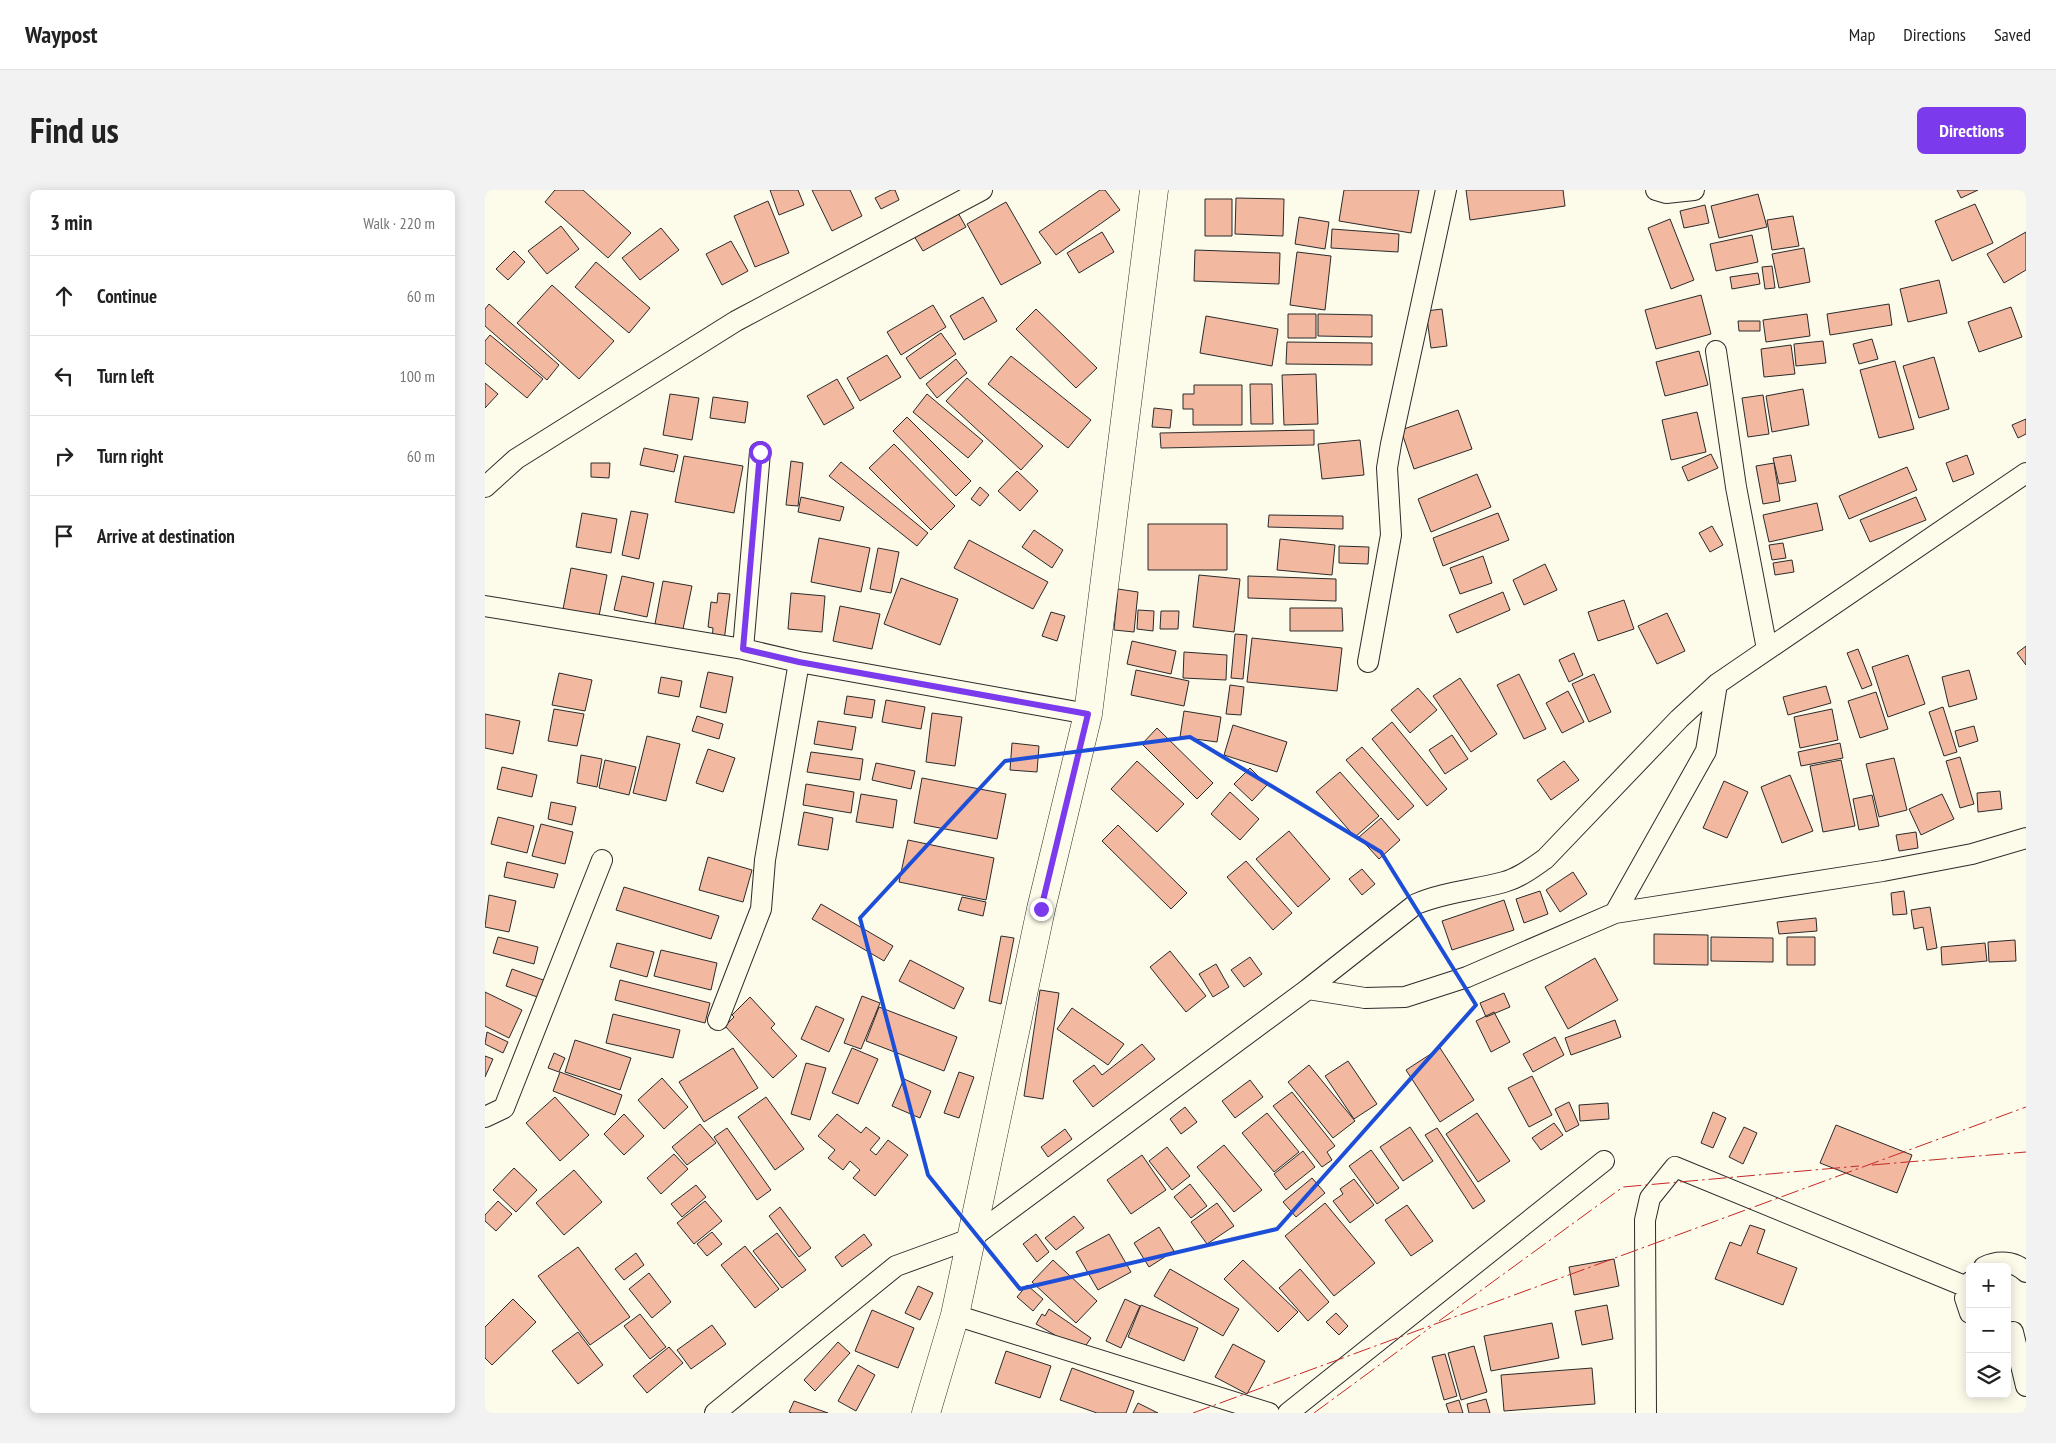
<!DOCTYPE html>
<meta charset="utf-8">
<style>
body{margin:0;font-family:"PT Sans Narrow",sans-serif;background:#f2f2f2;color:#222}
.controls{position:absolute;right:15px;bottom:15px;display:grid;overflow:hidden;border-radius:8px;box-shadow:0 2px 12px #0003}
.controls button{width:45px;height:45px;display:grid;place-items:center;padding:0;border:0;border-bottom:1px solid #e0e0e0;background:#fff;color:#222;font:25px sans-serif}
.stop{position:absolute;width:15px;height:15px;margin:-11px;border:4px solid #7c3aed;border-radius:50%;background:#fff}
.stop.end{background:#7c3aed;border-color:#fff;box-shadow:0 1px 5px #0008}
.list{margin:0;padding:0;list-style:none}
h2{display:flex;justify-content:space-between;align-items:center;height:65px;margin:0;padding:0 20px;font-size:21px}
h2 small{font-size:16px;font-weight:400;color:#767676}
.list li{display:grid;grid-template-columns:32px 1fr auto;gap:15px;align-items:center;box-sizing:border-box;height:80px;padding:0 20px;border-top:1px solid #e0e0e0}
.list b{display:block;font-size:19px;white-space:nowrap}
.list em{font-size:16px;font-style:normal;color:#767676}
.icon{flex:none;width:28px;height:28px;fill:none;stroke:currentColor;stroke-width:2;stroke-linecap:round;stroke-linejoin:round}
.map{position:relative;flex:none;width:1541px;height:1223px;overflow:hidden;border-radius:8px}
header{display:flex;align-items:center;gap:30px;box-sizing:border-box;height:70px;padding:0 25px;background:#fff;border-bottom:1px solid #e0e0e0}
header strong{font-size:24px}
nav{display:flex;gap:28px;margin-inline-start:auto;font-size:18px}
.intro{display:flex;align-items:center;justify-content:space-between;box-sizing:border-box;height:120px;padding:0 30px}
h1{margin:0;font-size:35px}
.button{padding:12px 22px;border-radius:8px;background:#7c3aed;color:#fff;font-size:18px;font-weight:700}
main{display:flex;gap:30px;padding:0 30px}
aside{flex:1;background:#fff;border-radius:8px;box-shadow:0 2px 12px #0003}
.map>svg:first-child{display:block}
.building{fill:#f2b8a0;stroke:#2b2b2b}
.lines{fill:none;stroke-linecap:round;stroke-linejoin:round}
.street-casing{stroke:#2b2b2b;stroke-width:22}
.secondary-casing{stroke:#2b2b2b;stroke-width:29}
.street{stroke:#fdfbea;stroke-width:20}
.secondary{stroke:#fdfbea;stroke-width:28}
.power{stroke:#c62828;stroke-width:1;stroke-dasharray:18 4 2.5 4;stroke-linecap:butt}
.route{stroke:#7c3aed;stroke-width:6}
.marked{fill:none;stroke:#1d4ed8;stroke-width:4;stroke-linejoin:round}
</style>
<header>
<strong>Waypost</strong>
<nav><a>Map</a><a>Directions</a><a>Saved</a></nav>
</header>
<div class="intro"><h1>Find us</h1><a class="button">Directions</a></div>
<main>
<aside>
<h2>3 min<small>Walk · 220 m</small></h2>
<ul class="list">
<li><svg class="icon" aria-label="ahead" viewBox="0 0 24 24"><path d="M12 20V5M6 11l6-6 6 6"/></svg><div><b>Continue</b></div><em>60 m</em></li>
<li><svg class="icon" aria-label="left" viewBox="0 0 24 24"><path d="M17 20v-9H6M10 6l-5 5 5 5"/></svg><div><b>Turn left</b></div><em>100 m</em></li>
<li><svg class="icon" aria-label="right" viewBox="0 0 24 24"><path d="M7 20v-9h11M14 6l5 5-5 5"/></svg><div><b>Turn right</b></div><em>60 m</em></li>
<li><svg class="icon" aria-label="arrive" viewBox="0 0 24 24"><path d="M6 21V4h12l-3 4 3 4H6"/></svg><div><b>Arrive at destination</b></div></li>
</ul>
</aside>
<div class="map">
<svg width="1541" height="1223" viewBox="0 0 1541 1223">
<rect width="100%" height="100%" fill="#fdfbea"/>
<path class="building" d="M70,0h28l48,43 -23,25 -63,-56z
M285,0h28l6,15 -25,10z
M327,0h38l12,26 -30,15z
M406,0h4l4,10 -18,9 -6,-11z
M615,0h5l15,20 -64,45 -17,-23z
M859,0h75l-8,43 -72,-12z
M981,0h97l2,16 -95,14z
M1472,0h21l-17,8z
M1273,4l9,33 -48,11 -8,-32z
M751,8l48,1 -1,37 -48,-2z
M720,9h27v37h-27z
M283,11l21,52 -34,14 -21,-51z
M521,12l35,61 -40,22 -34,-61z
M1490,14l18,39 -41,18 -17,-40z
M1220,15l4,18 -25,5 -4,-17z
M472,21l9,16 -43,24 -9,-15z
M1308,26l6,30 -27,4 -5,-30z
M814,27l30,5 -4,27 -30,-5z
M1185,29l24,61 -23,9 -23,-61z
M76,36l18,23 -32,25 -19,-23z
M176,38l18,22 -39,30 -18,-22z
M847,39l67,5 -1,18 -67,-4z
M617,42l12,20 -35,21 -12,-20z
M1541,42v38l-22,13 -17,-29z
M1267,45l6,27 -42,9 -6,-27z
M246,51l17,30 -26,14 -16,-31z
M1319,58l6,34 -31,6 -7,-34z
M710,60l85,3 -1,31 -85,-3z
M29,61l11,11 -17,18 -12,-11z
M812,62l34,4 -6,54 -35,-5z
M111,72l54,46 -21,25 -54,-46z
M1287,76l3,22 -10,1 -3,-22z
M1273,83l2,11 -28,5 -2,-12z
M1454,90l8,33 -39,9 -8,-33z
M67,95l62,56 -35,38 -62,-56z
M1216,105l10,39 -55,15 -11,-39z
M498,107l14,24 -33,19 -14,-24z
M4,114l70,61 -12,15 -62,-54v-17z
M1404,114l3,21 -62,10 -3,-21z
M448,115l13,22 -45,28 -14,-23z
M1526,117l11,30 -43,15 -11,-30z
M551,119l61,59 -21,20 -60,-59z
M957,119l5,37 -16,2 -5,-37z
M803,124h28v24h-28z
M833,124l54,1v22l-54,-1z
M1322,124l3,22 -44,6 -3,-22z
M721,126l72,13 -6,37 -72,-13z
M1253,131h22v10h-21z
M456,143l15,21 -36,25 -14,-21z
M5,145l53,44 -16,19 -42,-35v-22z
M1387,149l6,20 -19,5 -6,-20z
M1338,151l3,22 -30,3 -2,-22z
M802,152l85,1v22l-86,-1z
M1306,155l4,29 -31,3 -3,-28z
M1214,161l9,34 -43,11 -9,-34z
M402,165l14,22 -41,24 -13,-23z
M526,166l80,64 -23,28 -80,-64z
M1449,167l15,52 -30,9 -16,-52z
M471,169l11,14 -30,25 -11,-14z
M1410,171l19,68 -35,9 -19,-68z
M831,184l2,50 -34,1 -2,-50z
M482,188l76,68 -22,24 -75,-69z
M352,189l17,29 -30,17 -17,-29z
M0,193l13,11 -13,14z
M765,194h22l1,40h-22z
M709,195h48v40h-49v-16h-10v-15h11z
M1318,199l6,36 -37,7 -6,-36z
M185,204l29,4 -7,42 -29,-5z
M442,204l56,47 -15,17 -55,-46z
M1278,205l6,39 -21,3 -6,-39z
M228,207l35,5 -3,21 -35,-5z
M669,218l18,2 -2,18 -18,-1z
M973,220l14,39 -58,20 -13,-39z
M1212,222l9,40 -35,8 -9,-40z
M422,227l64,64 -15,15 -63,-65z
M1541,229v15l-8,4 -6,-13z
M829,240v15l-153,3 -1,-15z
M875,250l4,35 -42,4 -4,-35z
M409,254l61,62 -24,24 -62,-62z
M159,258l34,7 -4,17 -34,-7z
M1226,264l7,14 -30,13 -6,-14z
M1306,265l5,26 -17,3 -6,-26z
M1482,265l7,19 -21,8 -7,-19z
M199,266l59,10 -9,47 -59,-11z
M306,271l12,2 -5,43 -12,-1z
M356,272l87,71 -11,13 -88,-70z
M106,273h19l-1,15 -18,-1z
M1289,273l6,38 -17,3 -7,-38z
M1422,277l10,23 -68,29 -10,-23z
M532,281l21,20 -18,20 -22,-20z
M992,284l14,33 -60,25 -13,-33z
M495,297l9,8 -9,11 -9,-7z
M316,307l43,10 -4,14 -42,-9z
M1431,307l10,23 -56,22 -10,-22z
M1332,313l6,27 -54,12 -6,-27z
M146,321l17,3 -9,45 -17,-4z
M97,323l35,6 -6,34 -35,-6z
M1013,323l11,27 -66,26 -10,-28z
M784,325l74,1v13l-75,-2z
M663,334h79v46h-79z
M1227,336l11,19 -13,7 -11,-19z
M549,340l29,20 -11,18 -30,-21z
M334,348l51,10 -9,44 -50,-10z
M795,349l55,6 -3,30 -55,-5z
M484,350l79,42 -15,27 -79,-41z
M1298,353l3,15 -14,2 -3,-15z
M854,356l30,1 -1,17 -29,-1z
M393,358l21,4 -8,41 -21,-4z
M998,366l9,27 -32,11 -10,-26z
M1307,370l2,12 -19,3 -2,-12z
M1060,374l12,26 -33,15 -11,-25z
M86,378l36,7 -8,41 -36,-7z
M714,385l41,4 -6,53 -41,-5z
M137,386l32,7 -7,34 -33,-7z
M763,386l88,3v22l-88,-3z
M416,388l57,21 -18,46 -56,-21z
M178,391l29,5 -9,43 -28,-5z
M633,399l20,3 -4,40 -20,-2z
M1018,402l7,18 -53,23 -8,-18z
M233,403l12,1 -6,47 -12,-2 1,-11 -5,-1 3,-25 6,1z
M306,403l34,3 -3,36 -34,-3z
M1139,410l10,29 -36,12 -10,-29z
M355,416l40,8 -8,35 -39,-8z
M805,418h52l1,23h-53z
M653,420l16,1 -1,20 -16,-2z
M676,421h18l-1,18h-18z
M566,422l14,4 -8,25 -15,-5z
M1182,423l18,38 -28,13 -19,-38z
M750,444l12,1 -4,44 -12,-1z
M767,448l90,10 -5,43 -90,-9z
M647,451l44,10 -5,23 -44,-10z
M1541,456v19l-9,-12z
M1373,459l14,36 -10,4 -15,-36z
M699,462l43,3 -1,25 -43,-2z
M1089,463l9,22 -14,7 -10,-22z
M1423,465l17,49 -37,13 -16,-50z
M651,480l53,11 -5,25 -53,-11z
M1484,480l8,29 -28,8 -7,-30z
M223,482l25,5 -7,36 -26,-6z
M74,483l33,7 -7,31 -33,-6z
M1034,484l27,55 -22,10 -27,-54z
M1109,484l17,38 -22,10 -17,-38z
M176,487l21,4 -3,16 -21,-4z
M975,488l37,56 -26,18 -38,-56z
M745,495l14,2 -3,28 -15,-1z
M1341,496l5,17 -43,12 -5,-18z
M933,498l19,22 -27,23 -19,-23z
M1083,501l16,31 -22,11 -16,-30z
M1391,502l12,37 -28,9 -12,-37z
M362,506l28,4 -3,18 -28,-4z
M401,510l39,7 -4,22 -39,-7z
M1458,517l14,45 -13,4 -15,-44z
M69,519l30,5 -7,32 -29,-5z
M1347,519l6,31 -38,8 -6,-31z
M699,521l37,6 -4,25 -37,-5z
M447,523l30,4 -7,49 -29,-4z
M0,524l35,7 -7,33 -28,-6z
M212,526l26,8 -4,15 -27,-8z
M333,531l38,6 -4,23 -38,-6z
M907,532l55,67 -20,17 -55,-67z
M748,535l54,17 -10,30 -53,-17z
M1489,536l4,15 -19,6 -4,-16z
M672,538l56,55 -16,16 -55,-55z
M967,545l16,24 -23,15 -16,-24z
M162,546l33,8 -14,57 -33,-8z
M527,553l27,3 -2,26 -27,-2z
M1355,553l3,15 -42,8 -3,-14z
M877,557l52,59 -16,14 -52,-60z
M223,559l27,9 -12,34 -27,-9z
M326,562l52,7 -3,21 -53,-8z
M96,565l21,4 -5,28 -20,-4z
M1475,567l14,47 -14,4 -14,-47z
M1409,568l13,52 -28,7 -13,-53z
M120,570l31,7 -7,28 -30,-7z
M1356,570l14,66 -32,6 -13,-66z
M652,571l47,43 -27,28 -46,-43z
M1079,571l15,19 -28,20 -14,-20z
M391,573l39,8 -4,18 -39,-9z
M17,577l35,8 -5,22 -35,-8z
M765,578l17,17 -15,16 -18,-17z
M855,582l39,44 -24,21 -39,-45z
M1305,585l23,56 -31,12 -21,-56z
M437,588l84,16 -9,45 -83,-16z
M1239,591l24,11 -21,46 -24,-10z
M321,594l48,8 -3,21 -48,-8z
M1515,601l2,18 -24,3 -1,-19z
M745,602l29,27 -19,21 -29,-26z
M376,604l36,6 -4,28 -37,-6z
M1457,604l12,25 -33,16 -12,-26z
M1387,605l7,31 -20,4 -6,-31z
M66,612l25,5 -4,18 -24,-6z
M319,622l29,6 -5,32 -30,-5z
M13,627l36,9 -7,27 -36,-9z
M896,628l19,22 -21,19 -20,-22z
M56,634l32,8 -8,32 -33,-8z
M633,635l69,68 -16,16 -69,-68z
M804,641l41,48 -32,28 -42,-48z
M1431,642l2,16 -19,3 -3,-16z
M423,650l86,18 -8,42 -87,-18z
M223,667l44,13 -9,32 -44,-12z
M761,671l46,52 -19,17 -46,-53z
M22,672l51,12 -4,14 -50,-11z
M877,679l13,15 -13,11 -13,-16z
M1088,682l14,22 -27,18 -14,-22z
M139,697l95,29 -8,23 -95,-29z
M1055,701l8,23 -24,9 -8,-24z
M1419,701l3,23 -14,1 -2,-22z
M4,705l27,6 -7,31 -24,-5z
M477,707l24,5 -3,14 -25,-6z
M1019,710l10,30 -62,20 -10,-29z
M336,714l72,42 -9,15 -72,-42z
M1445,717l7,41 -10,2 -4,-23 -9,2 -3,-19z
M1331,728l1,13 -38,3 -2,-12z
M1169,744l54,1v30l-54,-1z
M516,746l13,2 -13,66 -12,-3z
M13,747l40,10 -4,17 -41,-11z
M1226,747l62,1v24l-62,-1z
M1302,747h28v28h-28z
M1530,750l1,21 -27,1 -1,-20z
M132,753l37,9 -7,25 -37,-10z
M1500,753l2,18 -45,4 -1,-18z
M176,760l56,13 -6,27 -57,-14z
M685,761l36,45 -20,16 -36,-45z
M765,767l12,17 -18,13 -13,-17z
M1110,768l23,42 -50,29 -23,-42z
M425,770l54,28 -10,21 -55,-28z
M731,774l13,23 -16,10 -14,-23z
M27,779l37,13 -6,17 -37,-13z
M135,790l90,23 -5,20 -90,-23z
M555,800l19,3 -16,106 -19,-3z
M0,802l37,18 -13,28 -24,-12z
M1019,803l6,14 -24,10 -6,-14z
M377,806l18,7 -19,46 -17,-6z
M265,807l25,27 -4,4 26,28 -24,22 -48,-52 9,-9 -2,-2z
M331,816l28,13 -15,33 -28,-13z
M394,817l78,30 -13,34 -78,-30z
M587,818l52,36 -16,21 -51,-36z
M1009,822l16,30 -19,10 -15,-31z
M128,824l67,16 -7,28 -67,-15z
M1130,830l6,17 -50,18 -6,-17z
M2,842l21,10 -5,11 -18,-9z
M1070,847l9,18 -31,17 -10,-18z
M90,850l56,18 -11,32 -55,-18z
M657,854l13,15 -62,48 -20,-26 21,-16 8,10z
M248,858l25,40 -54,34 -25,-40z
M367,858l26,11 -20,45 -26,-11z
M955,858l34,52 -34,22 -34,-52z
M69,863l11,5 -6,14 -11,-4z
M0,866l8,3 -8,18z
M863,871l29,43 -23,15 -29,-43z
M321,873l20,5 -16,52 -19,-6z
M824,875l46,56 -22,17 -45,-56z
M75,882l62,23 -7,20 -62,-24z
M474,882l15,5 -15,41 -15,-5z
M1047,886l20,39 -23,12 -21,-39z
M177,888l26,29 -24,22 -26,-29z
M419,889l27,12 -11,27 -28,-12z
M765,890l13,17 -28,21 -13,-17z
M807,902l43,54 -8,6 5,8 -10,7 -49,-61z
M70,907l34,38 -29,26 -34,-38z
M281,907l38,52 -29,21 -37,-53z
M1084,912l10,23 -13,7 -11,-23z
M1123,913l1,16 -29,2 -1,-16z
M700,917l12,15 -16,12 -11,-15z
M1228,922l13,6 -13,30 -12,-5z
M782,923l32,39 -25,20 -32,-39z
M992,923l33,48 -32,21 -32,-48z
M139,924l20,22 -20,19 -20,-21z
M352,924l24,19 5,-6 14,11 -10,12 6,5 12,-15 20,15 -33,41 -22,-18 7,-8 -10,-9 -7,9 -15,-12 7,-8 -17,-14z
M1069,933l9,12 -22,15 -9,-12z
M215,934l16,19 -29,22 -15,-18z
M1351,935l76,30 -15,38 -77,-30z
M925,937l23,34 -30,20 -23,-34z
M1259,937l13,6 -14,31 -14,-7z
M242,938l44,62 -14,10 -43,-63z
M952,938l48,73 -12,8 -48,-74z
M580,939l7,10 -24,18 -7,-10z
M739,955l38,45 -28,22 -37,-45z
M682,957l23,29 -18,14 -23,-29z
M886,960l28,38 -22,16 -28,-38z
M818,961l12,16 -29,23 -12,-16z
M189,964l14,15 -27,25 -14,-16z
M657,965l24,35 -35,24 -24,-34z
M29,978l23,22 -21,22 -23,-22z
M89,980l28,32 -38,33 -28,-32z
M827,988l13,15 -29,24 -13,-15z
M869,989l20,26 -24,18 -17,-22 10,-7 -3,-5z
M705,994l17,22 -16,12 -17,-21z
M211,995l10,12 -24,20 -11,-13z
M13,1011l14,13 -16,17 -11,-10v-6z
M220,1011l17,20 -28,23 -17,-21z
M732,1013l17,23 -27,18 -16,-22z
M840,1013l50,60 -41,33 -49,-60z
M922,1015l26,36 -22,15 -26,-36z
M295,1017l31,41 -12,9 -30,-41z
M589,1026l10,12 -28,22 -11,-12z
M1265,1035l15,5 -8,23 40,15 -14,37 -68,-26 15,-37 11,4z
M674,1037l15,24 -25,16 -15,-24z
M227,1042l10,12 -15,12 -10,-12z
M292,1043l29,37 -24,18 -29,-37z
M379,1044l8,11 -30,22 -7,-10z
M551,1044l13,18 -12,10 -14,-18z
M624,1044l22,38 -33,18 -22,-38z
M260,1056l34,43 -24,19 -34,-43z
M93,1057l52,70 -40,28 -52,-69z
M151,1063l8,12 -20,15 -9,-11z
M1129,1069l5,27 -45,9 -5,-28z
M568,1070l44,41 -21,22 -44,-41z
M758,1070l55,52 -20,20 -54,-53z
M685,1079l69,40 -16,27 -69,-40z
M815,1079l29,33 -21,19 -29,-33z
M164,1083l22,29 -19,16 -23,-29z
M542,1095l16,14 -10,12 -16,-14z
M433,1096l15,7 -13,27 -15,-7z
M28,1109l23,23 -44,43 -7,-7v-31z
M640,1109l15,7 -19,42 -15,-7z
M656,1115l57,23 -14,33 -56,-24z
M1122,1115l6,34 -31,6 -7,-34z
M564,1119l42,29 -9,13 -46,-27 6,-10 3,2z
M387,1120l42,18 -16,40 -43,-17z
M851,1123l12,13 -9,9 -13,-13z
M155,1124l26,33 -16,12 -26,-33z
M1067,1133l7,35 -68,13 -7,-35z
M227,1135l14,19 -35,25 -14,-19z
M93,1142l25,33 -25,19 -26,-33z
M353,1152l12,11 -35,38 -11,-11z
M748,1154l32,17 -18,33 -32,-17z
M989,1156l13,46 -26,8 -13,-47z
M184,1157l14,16 -36,30 -14,-17z
M521,1161l45,15 -11,32 -45,-15z
M960,1164l12,42 -13,4 -12,-43z
M373,1175l17,10 -19,36 -18,-10z
M587,1178l62,23 -8,22h-29l-37,-13z
M1107,1178l3,36 -91,7 -3,-36z
M1001,1209l4,14h-21l-2,-9z
M974,1210l4,13h-14l-3,-9z
M309,1211l34,12h-36l-3,-1z
M653,1213l20,10h-25z"/>
<g class="lines">
<g class="street-casing">
<path id="street" d="M1171,0l10,3 28,-3
M1231,161l20,136 31,162
M0,297l31,-28 220,-138 246,-131
M0,416l258,43 56,13 289,52
M258,459l17,-197
M883,472l23,-127 -4,-67 4,-24 55,-254
M1130,723l268,-42 89,-17 54,-16
M823,799l108,-85c28,-12 59,-14 88,-22 15,-4 28,-14 41,-23l134,-140 38,-35 309,-211
M233,830l43,-111 4,-49 34,-198
M0,927l19,-9 98,-248
M1499,1077c14,-7 31,-6 42,5
M1485,1092l-5,16 5,15
M470,1125l314,98
M1528,1142l13,54
M230,1223l181,-147 74,-27 338,-250 57,9 40,-1 62,-20 148,-64 91,-162 11,-67
M803,1223l316,-252
M1161,1223l-1,-193 5,-22 25,-31 292,120"/>
</g>
<g class="secondary-casing">
<path id="secondary" d="M441,1223l29,-98 86,-406 47,-195 66,-524"/>
</g>
<use href="#street" class="street"/>
<use href="#secondary" class="secondary"/>
<path class="power" d="M1387,975l154,-13
M954,1131l184,-134 236,-21
M708,1223l833,-306
M829,1223l117,-86"/>
</g>
<g class="lines">
<path class="route" d="M275,262l-17,197 56,13 289,52 -47,195"/>
</g>
<path class="marked" d="M705,547l191,115 95,153 -199,224 -257,60 -92,-114 -68,-257 145,-157z"/>
</svg>
<div class="controls">
<button>+</button>
<button>−</button>
<button><svg class="icon" aria-label="layers" viewBox="0 0 24 24"><path d="M12 4l9 5-9 5-9-5zM3 14l9 5 9-5"/></svg></button>
</div>
<div class="stop" style="left:275px;top:262px"></div>
<div class="stop end" style="left:556px;top:719px"></div>
</div>
</main>
